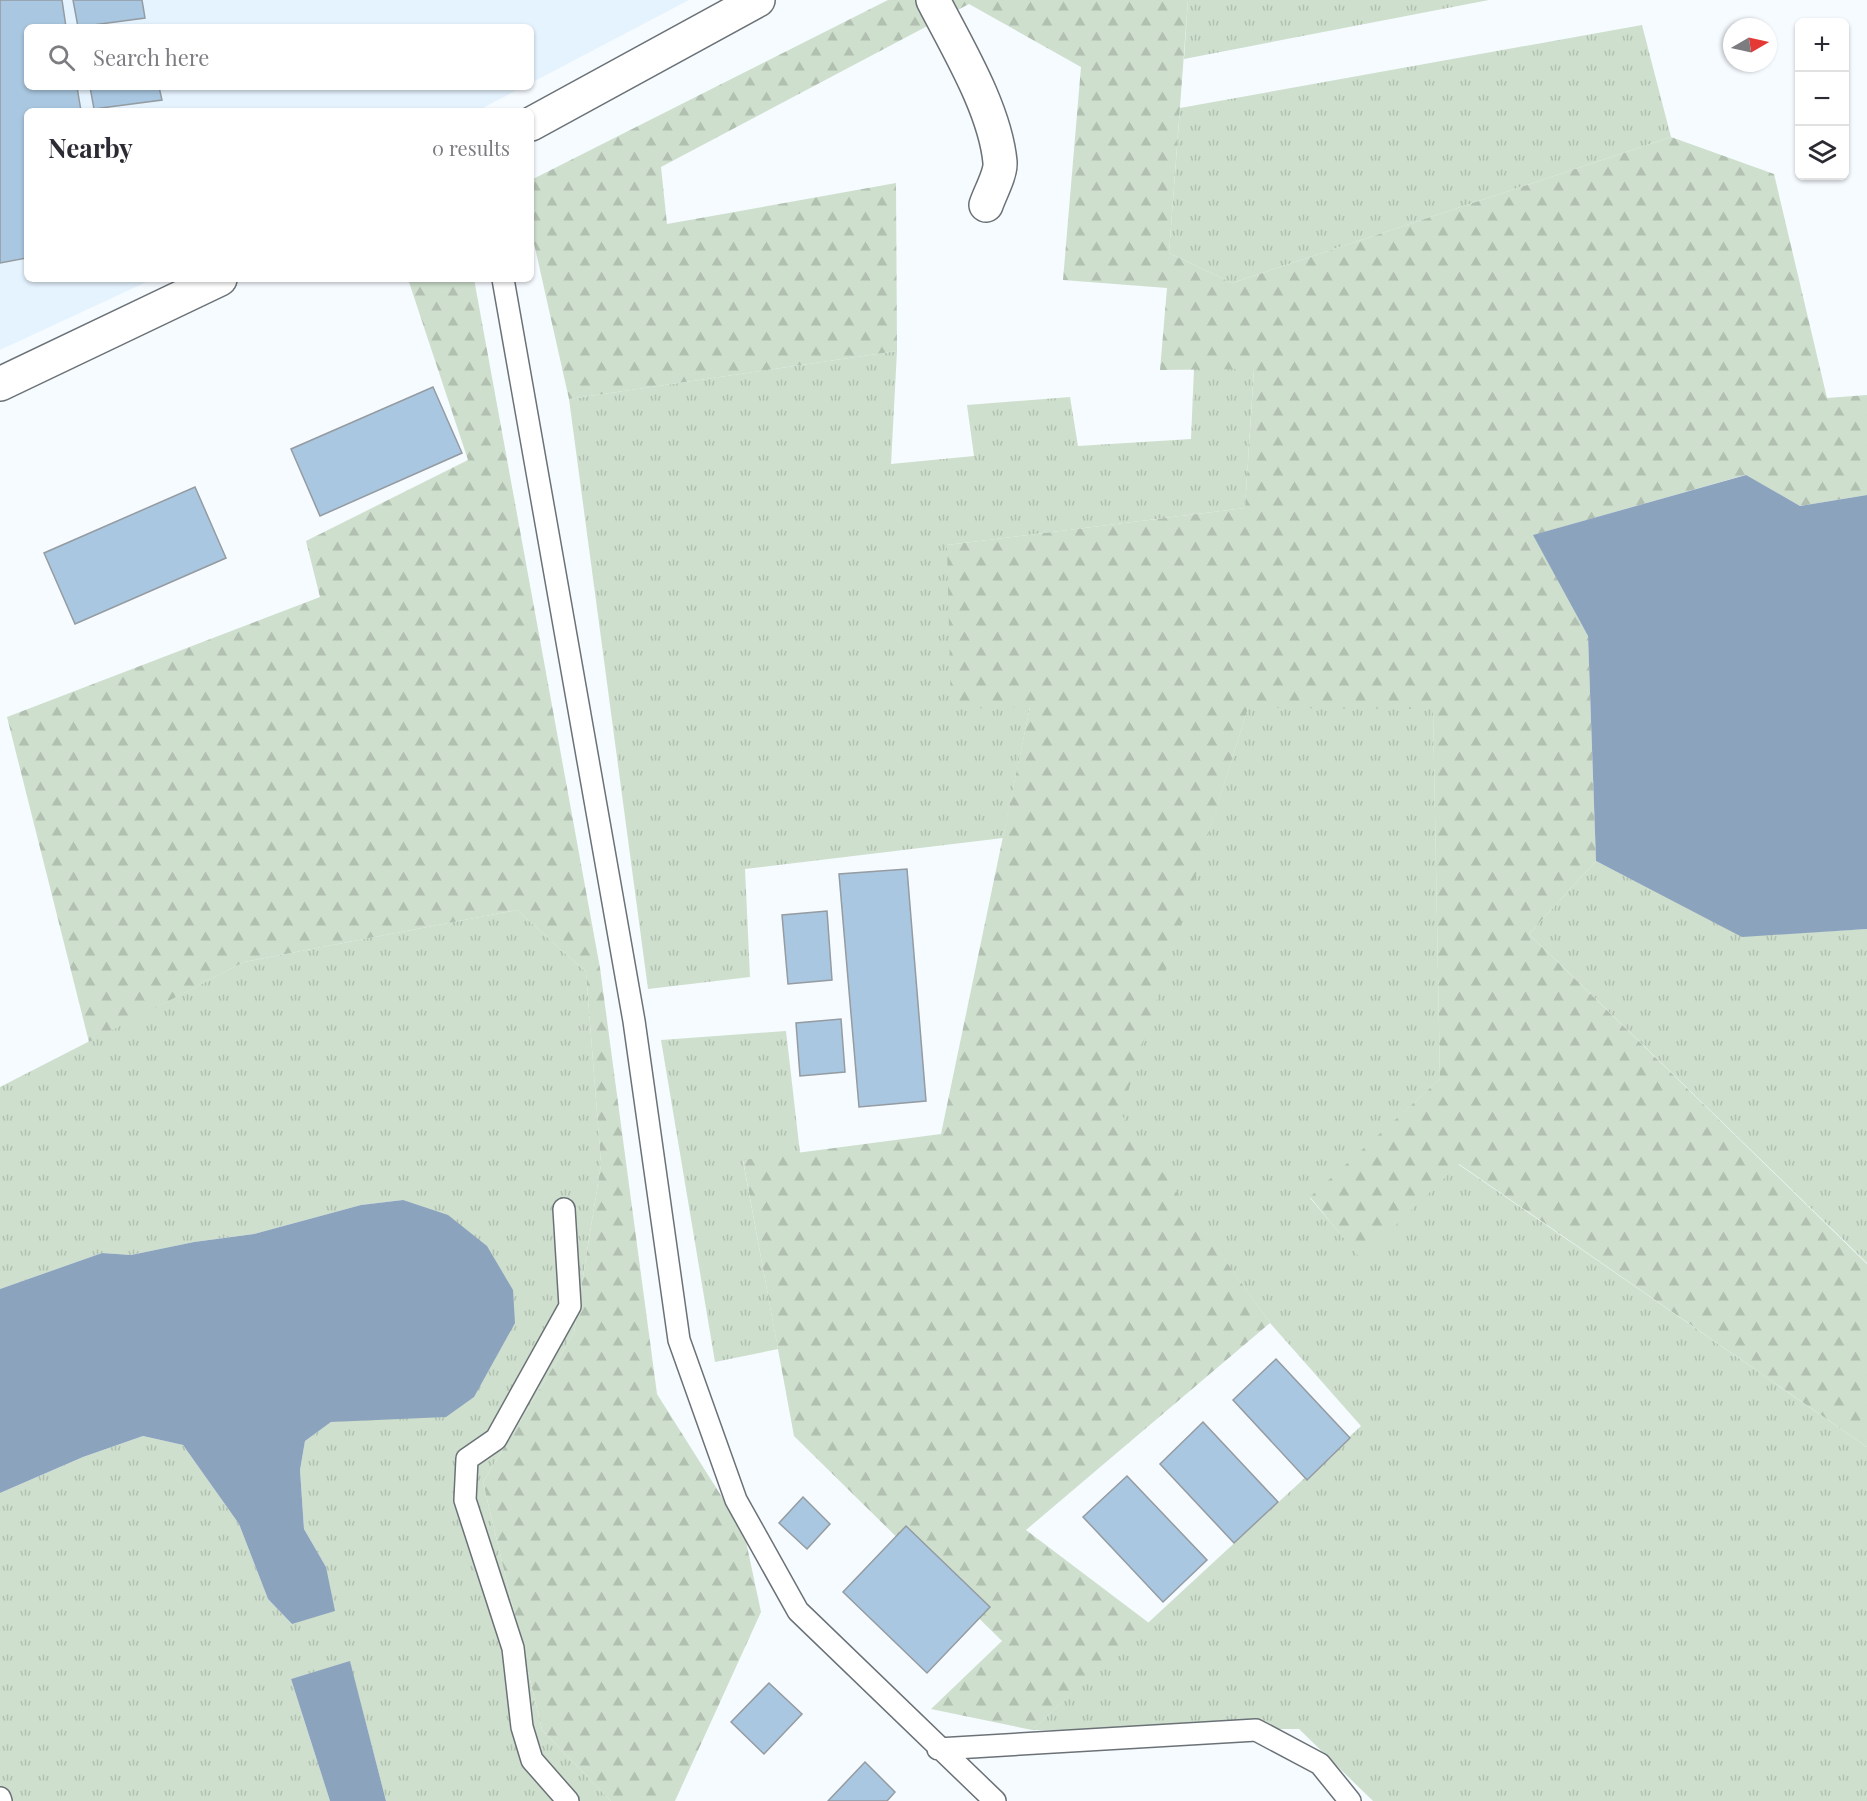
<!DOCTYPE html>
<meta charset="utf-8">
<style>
body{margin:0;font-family:"Playfair Display",serif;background:#f7f7f7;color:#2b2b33}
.controls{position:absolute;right:18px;top:18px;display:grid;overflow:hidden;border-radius:9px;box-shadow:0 2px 4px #0004}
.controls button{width:54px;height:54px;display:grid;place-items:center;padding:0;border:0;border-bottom:2px solid #e1e1e2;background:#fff;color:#2b2b33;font:30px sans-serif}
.compass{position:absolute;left:1723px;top:18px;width:54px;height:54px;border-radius:50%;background:#fff;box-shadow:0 2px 4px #0004;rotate:81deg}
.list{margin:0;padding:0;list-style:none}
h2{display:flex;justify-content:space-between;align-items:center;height:78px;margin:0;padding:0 24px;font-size:26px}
h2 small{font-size:20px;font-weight:400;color:#7c7c81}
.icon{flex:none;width:33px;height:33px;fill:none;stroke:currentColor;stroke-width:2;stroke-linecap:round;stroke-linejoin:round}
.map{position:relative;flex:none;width:1867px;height:1801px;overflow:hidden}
.search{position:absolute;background:#fff;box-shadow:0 2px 4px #0004;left:24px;top:24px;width:510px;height:66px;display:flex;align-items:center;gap:15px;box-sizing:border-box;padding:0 21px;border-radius:9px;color:#7c7c81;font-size:22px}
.panel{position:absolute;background:#fff;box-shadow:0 2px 4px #0004;left:24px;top:108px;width:510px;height:174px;border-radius:9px}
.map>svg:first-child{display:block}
.built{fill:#e5f3fe}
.grass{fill:url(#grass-tufts)}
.forest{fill:url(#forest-firs)}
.water{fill:#8ca3be}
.building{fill:#a9c7e0;stroke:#949ba1;stroke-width:1.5}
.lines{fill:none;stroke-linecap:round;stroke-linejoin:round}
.service-casing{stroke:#6b7277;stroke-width:24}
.minor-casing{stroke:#6b7277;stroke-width:36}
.service{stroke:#fff;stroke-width:21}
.minor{stroke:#fff;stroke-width:33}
</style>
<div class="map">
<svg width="1867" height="1801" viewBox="0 0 1867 1801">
<defs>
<pattern id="grass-tufts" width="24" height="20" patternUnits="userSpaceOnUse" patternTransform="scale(1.5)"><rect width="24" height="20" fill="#cedfcd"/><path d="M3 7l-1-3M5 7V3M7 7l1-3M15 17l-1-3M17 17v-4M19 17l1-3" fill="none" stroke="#b1c0b0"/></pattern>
<pattern id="forest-firs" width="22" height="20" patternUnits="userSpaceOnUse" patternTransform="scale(1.5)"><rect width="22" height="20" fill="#cedfcd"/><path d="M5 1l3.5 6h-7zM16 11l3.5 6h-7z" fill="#b1c0b0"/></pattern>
</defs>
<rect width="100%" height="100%" fill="#f6fbff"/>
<path class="built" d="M0,0h689l-158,83v-56h-504v60h496l-46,24h-450v168h126l-153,71z"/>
<path class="grass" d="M1188,0h301l-305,59z
M1642,25l29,112 -439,146 -63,-30 11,-145z
M897,351l-6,113 83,-8 -7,-51 103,-8 8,49 113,-7 3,-70 60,-1 -9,140 -298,37 83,162 -27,131 -258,31 5,108 -102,12 -79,-590z
M1248,708h185l7,371 -130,119 51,60 97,-94 409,283v354h-494l-74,-72 -267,1 329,-304 -91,-103 -150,-209z
M1596,861l146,75 125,-7v334l-338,-329z
M517,910l69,62 15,192 -27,169 -91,149 59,248 69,71h-225l-36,-139 -59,17 39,122h-330v-308l83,-36 60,-21 40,9 56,79 29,75 24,25 34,-57 -22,-38 -4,-59 5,-29 26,-19 43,-4 29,-218 -42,5 -107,29 -60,8 -63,13 -29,-2 -102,36v-202l244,-125z
M786,1031l14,122 -57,8 35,188 -63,13 -54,-322z"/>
<path class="forest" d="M888,0h300l-19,253 63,30 439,-146 103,37 53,224 40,-3v100l-67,11 -55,-31 -211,60 54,101 8,225 -67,73 338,330v183l-408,-283 -98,95 -51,-62 130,-118 -7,-370 -185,-1 -127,406 149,209 -244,207 123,93 -117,107 -101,-21 71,-68 -208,-205 -51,-276 198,-26 89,-427 -79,2 -4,-164 298,-37 9,-139 -94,1 7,-82 -104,-8 18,-213 -112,-63 -308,163 6,57 229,-41 1,168 -328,48 -38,-169v-50z
M408,279h66l126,689 57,426 87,138 17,80 -86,189h-64l-69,-71 -59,-248 91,-149 27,-169 -15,-192 -69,-62 -273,52 -155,80 -82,-325 313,-120 -14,-56 162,-81z"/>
<path class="water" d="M1746,475l54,31 67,-11v434l-125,8 -146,-76 -8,-225 -55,-101z
M403,1200l45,15 39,31 26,44 2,33 -41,74 -28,20 -115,5 -26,19 -5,29 4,59 22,38 9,44 -43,13 -24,-25 -29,-75 -56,-79 -40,-9 -60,21 -83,36v-204l102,-36 29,2 63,-13 60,-8 107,-29z
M350,1661l36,140h-56l-39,-122z"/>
<path class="building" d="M0,0h62l4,27h-39v60h50l4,24h-54v147l-27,5z
M73,0h69l3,18 -67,9z
M90,87h69l3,13 -68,9z
M433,387l29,66 -142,63 -29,-67z
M195,487l31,71 -151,66 -31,-71z
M907,869l19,232 -67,6 -20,-233z
M827,911l5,69 -44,4 -6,-69z
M841,1019l4,53 -45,4 -4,-53z
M1276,1359l74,79 -43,42 -74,-80z
M1203,1422l75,80 -44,41 -74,-79z
M1127,1476l80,84 -44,42 -80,-85z
M803,1497l27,27 -23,25 -28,-26z
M906,1526l84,81 -63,66 -84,-81z
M769,1683l33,31 -38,40 -33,-32z
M865,1762l30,30 -8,9h-59z"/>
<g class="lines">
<g class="service-casing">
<path id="service" d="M503,279l131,742 45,319 57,160 62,111 197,190
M564,1209l6,97 -74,133 -29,20 -2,41 48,148 9,79 10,33 36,41
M938,1749l318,-19 64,34 30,37
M0,1798l1,3"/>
</g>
<g class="minor-casing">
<path id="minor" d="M933,0c24,47 62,109 67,162 1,12 -10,31 -14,43
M531,124l227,-124
M0,384l220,-105"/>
</g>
<use href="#service" class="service"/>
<use href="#minor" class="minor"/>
</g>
</svg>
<div class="controls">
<button>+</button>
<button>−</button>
<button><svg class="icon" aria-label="layers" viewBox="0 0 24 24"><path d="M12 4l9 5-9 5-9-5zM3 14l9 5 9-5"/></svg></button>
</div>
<svg class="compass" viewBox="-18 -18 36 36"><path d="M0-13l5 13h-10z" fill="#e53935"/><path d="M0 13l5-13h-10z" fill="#7c7c81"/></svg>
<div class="search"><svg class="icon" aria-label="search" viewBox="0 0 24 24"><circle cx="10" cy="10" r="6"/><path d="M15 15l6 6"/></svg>Search here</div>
<section class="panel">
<h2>Nearby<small>0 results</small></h2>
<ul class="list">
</ul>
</section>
</div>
